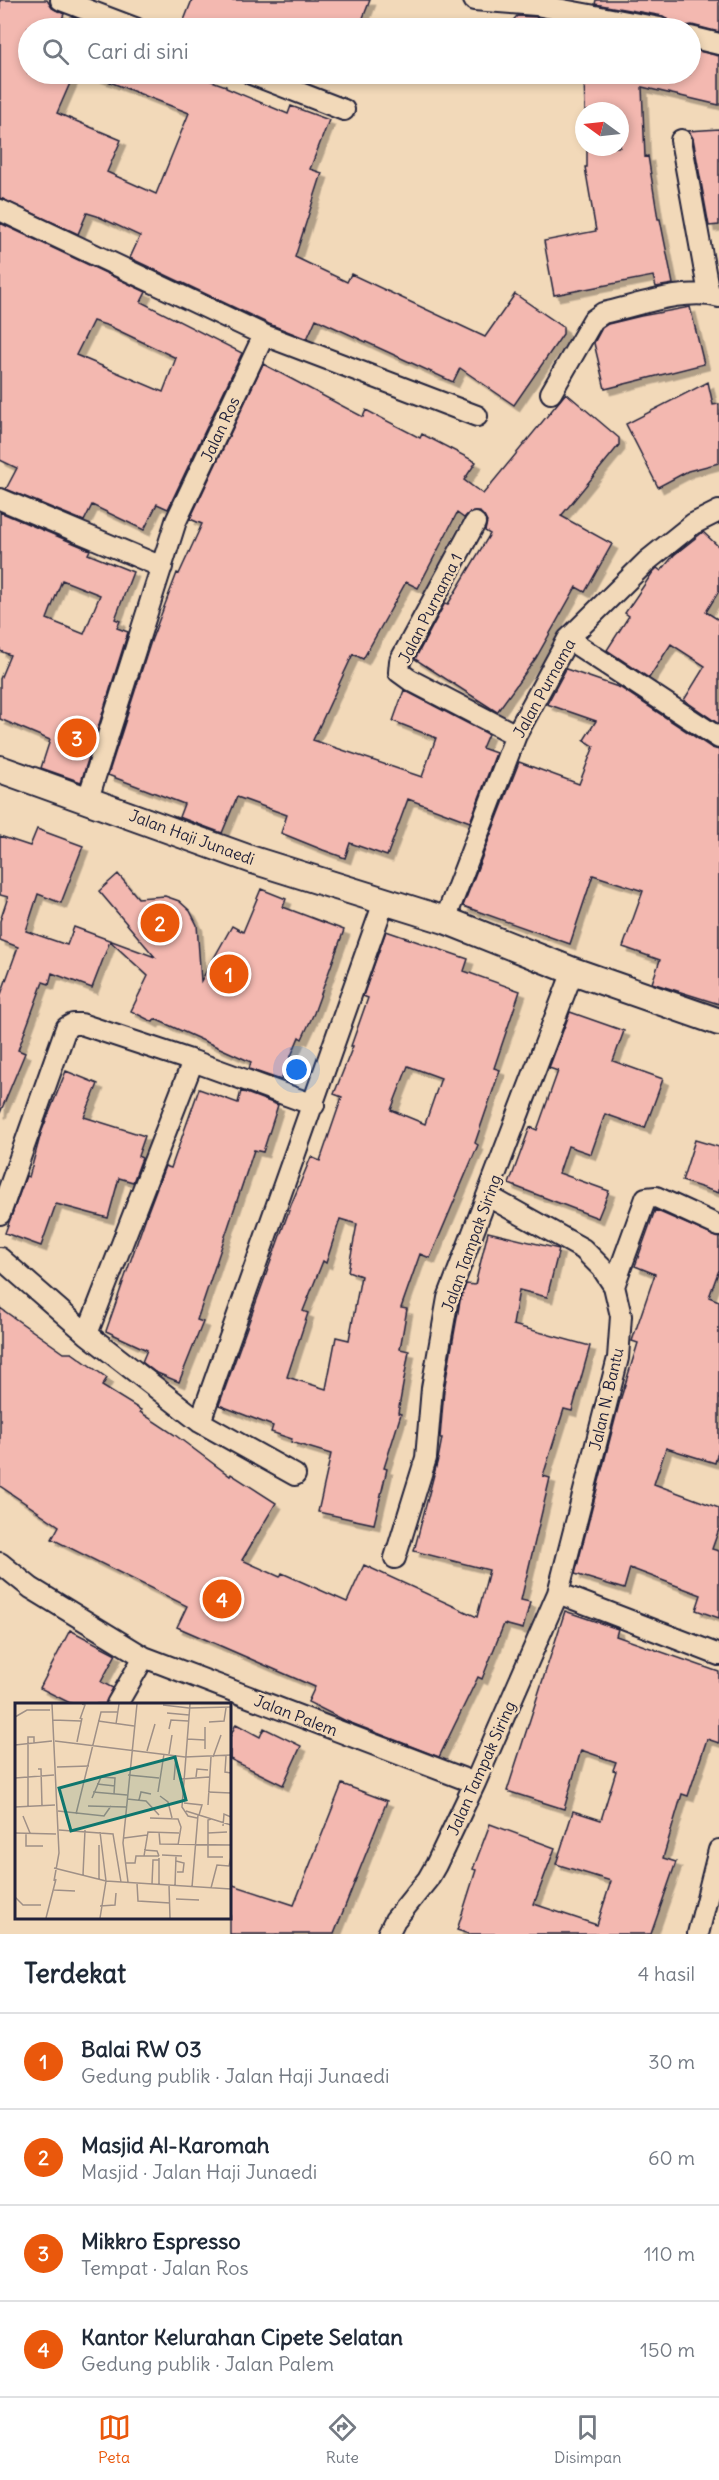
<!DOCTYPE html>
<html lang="id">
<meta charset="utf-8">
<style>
body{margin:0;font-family:Delius,sans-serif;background:#f2f2f3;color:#1f2937}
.compass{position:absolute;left:575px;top:102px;width:54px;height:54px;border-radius:50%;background:#fff;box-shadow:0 3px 9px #0003;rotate:285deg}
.you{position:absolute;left:297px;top:1070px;width:21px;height:21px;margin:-15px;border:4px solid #fff;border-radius:50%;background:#1a73e8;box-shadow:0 0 0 9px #1a73e833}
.badge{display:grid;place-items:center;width:39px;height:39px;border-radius:50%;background:#ea580c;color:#fff;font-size:20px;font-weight:700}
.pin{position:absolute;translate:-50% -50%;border:3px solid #fff;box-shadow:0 2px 6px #0006}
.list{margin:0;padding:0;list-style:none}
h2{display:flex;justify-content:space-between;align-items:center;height:78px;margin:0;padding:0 24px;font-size:26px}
h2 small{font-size:20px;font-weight:400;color:#747a83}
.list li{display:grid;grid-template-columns:39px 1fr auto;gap:18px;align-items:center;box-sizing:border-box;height:96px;padding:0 24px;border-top:2px solid #e0e1e3}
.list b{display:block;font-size:22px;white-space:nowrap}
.list p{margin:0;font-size:20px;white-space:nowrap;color:#747a83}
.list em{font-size:20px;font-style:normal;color:#747a83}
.icon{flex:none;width:33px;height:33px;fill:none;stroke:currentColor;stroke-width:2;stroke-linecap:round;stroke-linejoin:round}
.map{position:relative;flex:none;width:719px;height:1934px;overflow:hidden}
.search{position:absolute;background:#fff;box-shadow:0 3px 9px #0003;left:18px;right:18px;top:18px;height:66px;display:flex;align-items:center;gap:15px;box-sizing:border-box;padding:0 21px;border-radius:33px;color:#747a83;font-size:22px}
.sheet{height:462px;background:#fff}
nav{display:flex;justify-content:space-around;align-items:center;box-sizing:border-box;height:84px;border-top:2px solid #e0e1e3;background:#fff;font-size:16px;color:#747a83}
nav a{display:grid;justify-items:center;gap:3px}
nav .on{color:#ea580c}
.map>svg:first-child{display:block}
.building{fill:#f3b8b0;stroke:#22223b;stroke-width:1.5;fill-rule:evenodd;filter:url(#shadow)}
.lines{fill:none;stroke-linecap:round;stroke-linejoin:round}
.minor-casing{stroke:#22223b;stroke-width:24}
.tertiary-casing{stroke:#22223b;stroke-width:30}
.minor{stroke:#f2d9b9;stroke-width:20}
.tertiary{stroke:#f2d9b9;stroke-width:26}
.labels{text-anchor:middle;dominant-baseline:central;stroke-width:5;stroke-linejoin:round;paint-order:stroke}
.street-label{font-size:16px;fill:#22223b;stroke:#f2d9b9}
.inset-road{fill:none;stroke:#9f9087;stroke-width:1.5}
.view{fill:#0f766e;fill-opacity:0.15;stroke:#0f766e;stroke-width:3}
.inset-edge{fill:none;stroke:#22223b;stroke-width:3}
</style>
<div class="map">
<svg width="719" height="1934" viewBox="0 0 719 1934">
<defs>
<filter id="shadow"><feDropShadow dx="5.5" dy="5.5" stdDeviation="0" flood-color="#0004"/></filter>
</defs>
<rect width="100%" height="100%" fill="#f2d9b9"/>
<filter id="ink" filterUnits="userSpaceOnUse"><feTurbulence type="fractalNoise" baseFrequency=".0167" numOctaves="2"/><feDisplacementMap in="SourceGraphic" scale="12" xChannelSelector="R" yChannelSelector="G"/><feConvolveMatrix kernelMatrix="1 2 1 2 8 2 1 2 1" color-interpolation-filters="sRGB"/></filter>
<g filter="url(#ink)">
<path class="building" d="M0,0h47l5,8 12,6 -6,14h-30v46h46l-17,39 64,27 -14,32 49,22 33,-81 -97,-38 1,-1h99l34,12v2l62,26 3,-8 38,14 -19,49 12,4 -27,84 52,25 4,-8 134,63 30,-43 48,33v7l-49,71 -54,-37 -7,14 -137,-63 -9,20 -38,-15 -139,-66 10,-22 -43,-20 -10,-3 -9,21 -78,-36z
M192,0h178l-11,28h-178z
M596,0h123v32l-27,-7 -20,3 -4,-9 -5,-3 -68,-12z
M517,16l20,1 -2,11h-29z
M690,49l29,7v49l-77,-18 3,70 3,-1 10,63h2l13,65 -17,3 -3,-11 -99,19 -10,-54 52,-10 -11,-64h2v-20h33v-36h-35l-1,-37h106z
M719,129v96l-10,1 -16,-88 -5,-7z
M0,223l146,69 -5,10 101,51 -74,156 -11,-5 -13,26 -52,-25 -8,16 -78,-32 11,-21 -17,-8zM93,321l16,5 67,32 -13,34 -87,-37z
M690,307l14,57 -99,25 -11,-46 8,-15 6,-4 33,-8z
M263,364l100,53 3,-7 54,28 2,-4 54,28 -12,18 19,14 83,-101 53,45v7l-58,71 51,28 -27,48 -9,-5 -40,71 -39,54 -82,-53 30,-56 3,1 42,-70 -5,-3 2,-9 -7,-10 -11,1 -5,5 -7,-5 -39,75 -12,-6 -43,77 -10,-5 -40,86 109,37 14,-39 -43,-17 11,-31 84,44 -6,14 14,5 -26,69 -62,-23 -21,57 -37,-13 -5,15 -22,-8 -42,-17 6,-18 -50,-18 -15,36 -43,-16 5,-13 -76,-29 43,-134 26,-68 2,1 23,-50 -12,-5z
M708,382l5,23 6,-1v59l-31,8 -30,16 -32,-63z
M0,512l90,38 -2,4 45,18 -18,47 5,2 -3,7 11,4 -47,150 -40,-14 9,-28 -50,-21v-40l10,-24 -10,-4zM62,580l38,15 -16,39 -37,-15z
M703,532l16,15v44l-13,21 13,8v104l-35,-24 21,-34 -34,-22 -22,34 -42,-28 22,-34 -4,-3 28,-41 4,-4 4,3 13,-16z
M566,669l55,19 91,60 7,2v254l-67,-21 8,-23 -37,-13 20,-56 -50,-16 -23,69 -107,-38 56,-144 60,22 15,-38 -10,-6 12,-19 -49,-17z
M37,829l46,17 -22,57 -23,-9 -12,37 41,14 7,-18 81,30 -56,-66 19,-17 20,24 27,-2 14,5 11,10 7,14 4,56 31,-55 11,6 18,-43 25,10 -3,8 61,23 -30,83 -12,26 -3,-2 -18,43 -32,-11 2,-7 -96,-43 -2,3 -22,-11 17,-35 -38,-35 -18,47 -40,-15 -3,11 -6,-2 -25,68 7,3 -25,60v-116l18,-50 -18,-7v-19l8,-24 -8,-2v-59l30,10z
M386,931l82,28 -4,12 56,20 -26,77 6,2 -25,73 3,2 -48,113 -10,-4 -19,54 6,1 -7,40 9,2 -11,62 3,1 -17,54 3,1 -13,55 -56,-12 13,-58 -40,-12 1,-3 -21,-7 2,-6 -54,-21 72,-200 20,-48 9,4 22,-64 -8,-3 19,-48h-2l17,-48 -5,-2zM408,1066l33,12 -16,46 -34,-14zM340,1219l17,5 -9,47 13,5 -12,64 -13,-3 -10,52 -39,-12 21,-64 -5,-2 20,-50 3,2z
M570,1012l54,19 -11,30 50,18 -18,49 -40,-14 -14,40 -23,-8 -9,27 50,18 -11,27 -89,-34 21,-57 7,3 21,-59 -9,-3z
M66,1071l32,13 -14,33 61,19 -7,20 4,2 -9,24 -14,-4 -11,40 -52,-14 -15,42 -36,-13 21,-57 3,1 12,-44z
M199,1089l39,14 3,-12 37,14 -15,47 -9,-2 -57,170 6,2 -24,60 -24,-10 -13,-10 5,-12 -41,-19 42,-120 17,-45 6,2z
M695,1140l24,7v46l-37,-12z
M655,1210l64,28v32l-10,27 10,4v147l-4,15 -49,-15 -12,36 65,24v21l-7,20 7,2v67l-23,-8 5,-15 -71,-27 -6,21 -49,-15 44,-170 19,-61 -6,-2 23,-67 -20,-8z
M488,1232l71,17 -12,48 -28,-7 -6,35 77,21 -18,65 -8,-2 -21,67 7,2 -29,122 9,2 -7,27 -19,-5 -22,55 -4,-2 -39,80 -93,-36 -38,-19 7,-15 -138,-60 10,-21 -135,-67 7,-13 -59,-40v-178l64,45h8l35,25 -5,8 39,24 -1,2 35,23 55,41 1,-2 45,29 -34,57 38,17 2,-4 65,29 17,-37 113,52 12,-47 -75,-19 24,-92 4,-21h-2l4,-48 16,-89 6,-17 9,1z
M565,1611l53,18 -2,7 103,36v71l-12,-4 -19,57 -6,-2 -19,64 13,4 -25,72h-182l-12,-4 19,-60 -3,-1 17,-45 65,24 -21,56 63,21 14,-44 -55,-17 17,-53 28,9 15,-49 -3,-1 3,-8 -35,-12 -17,59 -57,-18z
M70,1630l46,24 -15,28 12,6 -8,16h-33l-32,-16z
M236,1724l24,13 4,-9 37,18 -18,39 -53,-26v-22z
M342,1784l45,17 -53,133h-104v-50l64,21z"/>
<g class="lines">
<g class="minor-casing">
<path id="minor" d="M61,0l74,28
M474,0l62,5 124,23
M690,37l29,7
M251,74l93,36
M681,140l28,154
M0,210l264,125 213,81
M551,393l42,-73 10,-7c33,-7 83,-26 116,-16
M0,499l162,68
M475,523l-75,138 -1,11 11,8 106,55
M568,639l151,99
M87,802l89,-281 88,-186
M445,920l71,-185 52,-96 79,-78 46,-37 26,-13
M0,1214l66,-186 7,-4h8l112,37 121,44
M0,1258l87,76 113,88 95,53
M614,1286l32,-88 10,-1 63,29
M87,1334l106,-273
M200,1422l184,-520
M395,1558l31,-100 6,-70 16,-90 125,-327
M0,1563l31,25 113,69 331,126
M558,1593l161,62
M117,1704l27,-47
M388,1934l7,-14 33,-41 8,-14 39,-82 83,-190 60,-235 3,-42 -7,-30 -12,-18 -19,-19 -95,-53
M698,1934l21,-84"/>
</g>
<g class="tertiary-casing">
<path id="tertiary" d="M0,769l253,91 192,60 128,51 146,51"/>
</g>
<use href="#minor" class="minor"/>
<use href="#tertiary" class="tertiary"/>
</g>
</g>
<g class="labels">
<g class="street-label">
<text transform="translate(220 429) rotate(-65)">Jalan Ros</text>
<text transform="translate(430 608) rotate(-63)">Jalan Purnama 1</text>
<text transform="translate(544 688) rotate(-61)">Jalan Purnama</text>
<text transform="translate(192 837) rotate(20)">Jalan Haji Junaedi</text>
<text transform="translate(471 1243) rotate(-70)">Jalan Tampak Siring</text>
<text transform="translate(606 1399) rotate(-77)">Jalan N. Bantu</text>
<text transform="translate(296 1715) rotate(21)">Jalan Palem</text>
<text transform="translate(481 1768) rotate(-66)">Jalan Tampak Siring</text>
</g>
</g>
<g transform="translate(15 1703)">
<rect width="216" height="216" fill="#f2d9b9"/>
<path class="inset-road" d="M37,1l7,149 -5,28M175,1l-8,103 6,9 9,2M148,2l26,3M174,5l42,-1M152,10l22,2M0,14l12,-7h23M65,16l5,-14 -3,-1M38,17l28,1M83,18l36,5M194,19l15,-1 2,-13M101,21l3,-20M154,26l2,-9 17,1M172,36l18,1M40,38l130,16 46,-2M62,39l5,-24M0,42l37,-4M190,46v-22M132,48l8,-27M154,51l3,-19M211,53l-1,16 6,1M198,54l8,-22M42,64l32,-1M23,66h3l1,37M113,72l31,3M181,74l1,-8 11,1M0,75l39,-3M167,76l27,-2M159,77l2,-24M82,81l18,2M78,89l34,3M143,89l6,-38M193,89l23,1M145,93l8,6 4,16M77,95l9,-21 14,1 -1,16M112,96l19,2 13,14M124,97l2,-8 10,2M169,100l18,2 -3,10M193,102l3,-48M13,103v-69h6v6M73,103l38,1M0,104l40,-2M43,108l46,5 7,-10M171,108l45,14M61,111l25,-102h17M8,113l7,17M135,115l28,1 3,8 -3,18M196,116l-3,1v37h15M208,123l1,-12 7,3M44,127l54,4 8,48M144,129l1,12 71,1M0,130l41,1M11,130v13h17M193,130l19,-1M109,135l23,-3M129,147l13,1 2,5M147,152l20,1M129,153l4,-24 31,1M161,158l8,2 -1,9h-6M111,160h9l1,-7h23M39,165l52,13 125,8M68,172l2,-45M84,177v-35M113,179l-5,-39 14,-139M122,180l1,18 32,2M137,181l1,-24h6M144,181v-26M154,182l1,33M160,183l1,-30M177,184l6,-72M196,185l6,-23 12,1 2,-9M39,187l21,1M0,194l8,8h18M161,196l23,1M85,203l15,-1 1,-12M31,215l10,-39M85,215l6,-37 -6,-49"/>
<path class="view" d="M160,54l11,43 -115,31 -12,-43z"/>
<rect width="216" height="216" class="inset-edge"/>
</g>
</svg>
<svg class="compass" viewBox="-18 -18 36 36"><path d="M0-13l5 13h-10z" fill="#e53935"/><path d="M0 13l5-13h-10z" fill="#747a83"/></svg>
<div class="you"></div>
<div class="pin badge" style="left:229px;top:974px">1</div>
<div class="pin badge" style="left:160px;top:923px">2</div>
<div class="pin badge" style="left:77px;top:738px">3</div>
<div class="pin badge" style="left:222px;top:1599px">4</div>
<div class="search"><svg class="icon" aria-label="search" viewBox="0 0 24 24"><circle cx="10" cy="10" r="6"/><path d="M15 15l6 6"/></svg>Cari di sini</div>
</div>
<section class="sheet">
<h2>Terdekat<small>4 hasil</small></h2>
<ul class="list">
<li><span class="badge">1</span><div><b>Balai RW 03</b><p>Gedung publik · Jalan Haji Junaedi</p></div><em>30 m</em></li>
<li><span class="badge">2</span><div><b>Masjid Al-Karomah</b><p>Masjid · Jalan Haji Junaedi</p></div><em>60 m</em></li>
<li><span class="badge">3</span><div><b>Mikkro Espresso</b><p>Tempat · Jalan Ros</p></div><em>110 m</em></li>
<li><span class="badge">4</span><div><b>Kantor Kelurahan Cipete Selatan</b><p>Gedung publik · Jalan Palem</p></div><em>150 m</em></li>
</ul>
</section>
<nav>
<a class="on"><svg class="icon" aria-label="map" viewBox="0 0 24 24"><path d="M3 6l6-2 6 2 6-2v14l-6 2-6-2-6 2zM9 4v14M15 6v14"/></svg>Peta</a>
<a><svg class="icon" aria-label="directions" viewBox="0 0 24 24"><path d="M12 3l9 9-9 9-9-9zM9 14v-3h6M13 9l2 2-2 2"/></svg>Rute</a>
<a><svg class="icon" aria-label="saved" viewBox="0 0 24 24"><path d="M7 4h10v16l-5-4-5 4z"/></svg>Disimpan</a>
</nav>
